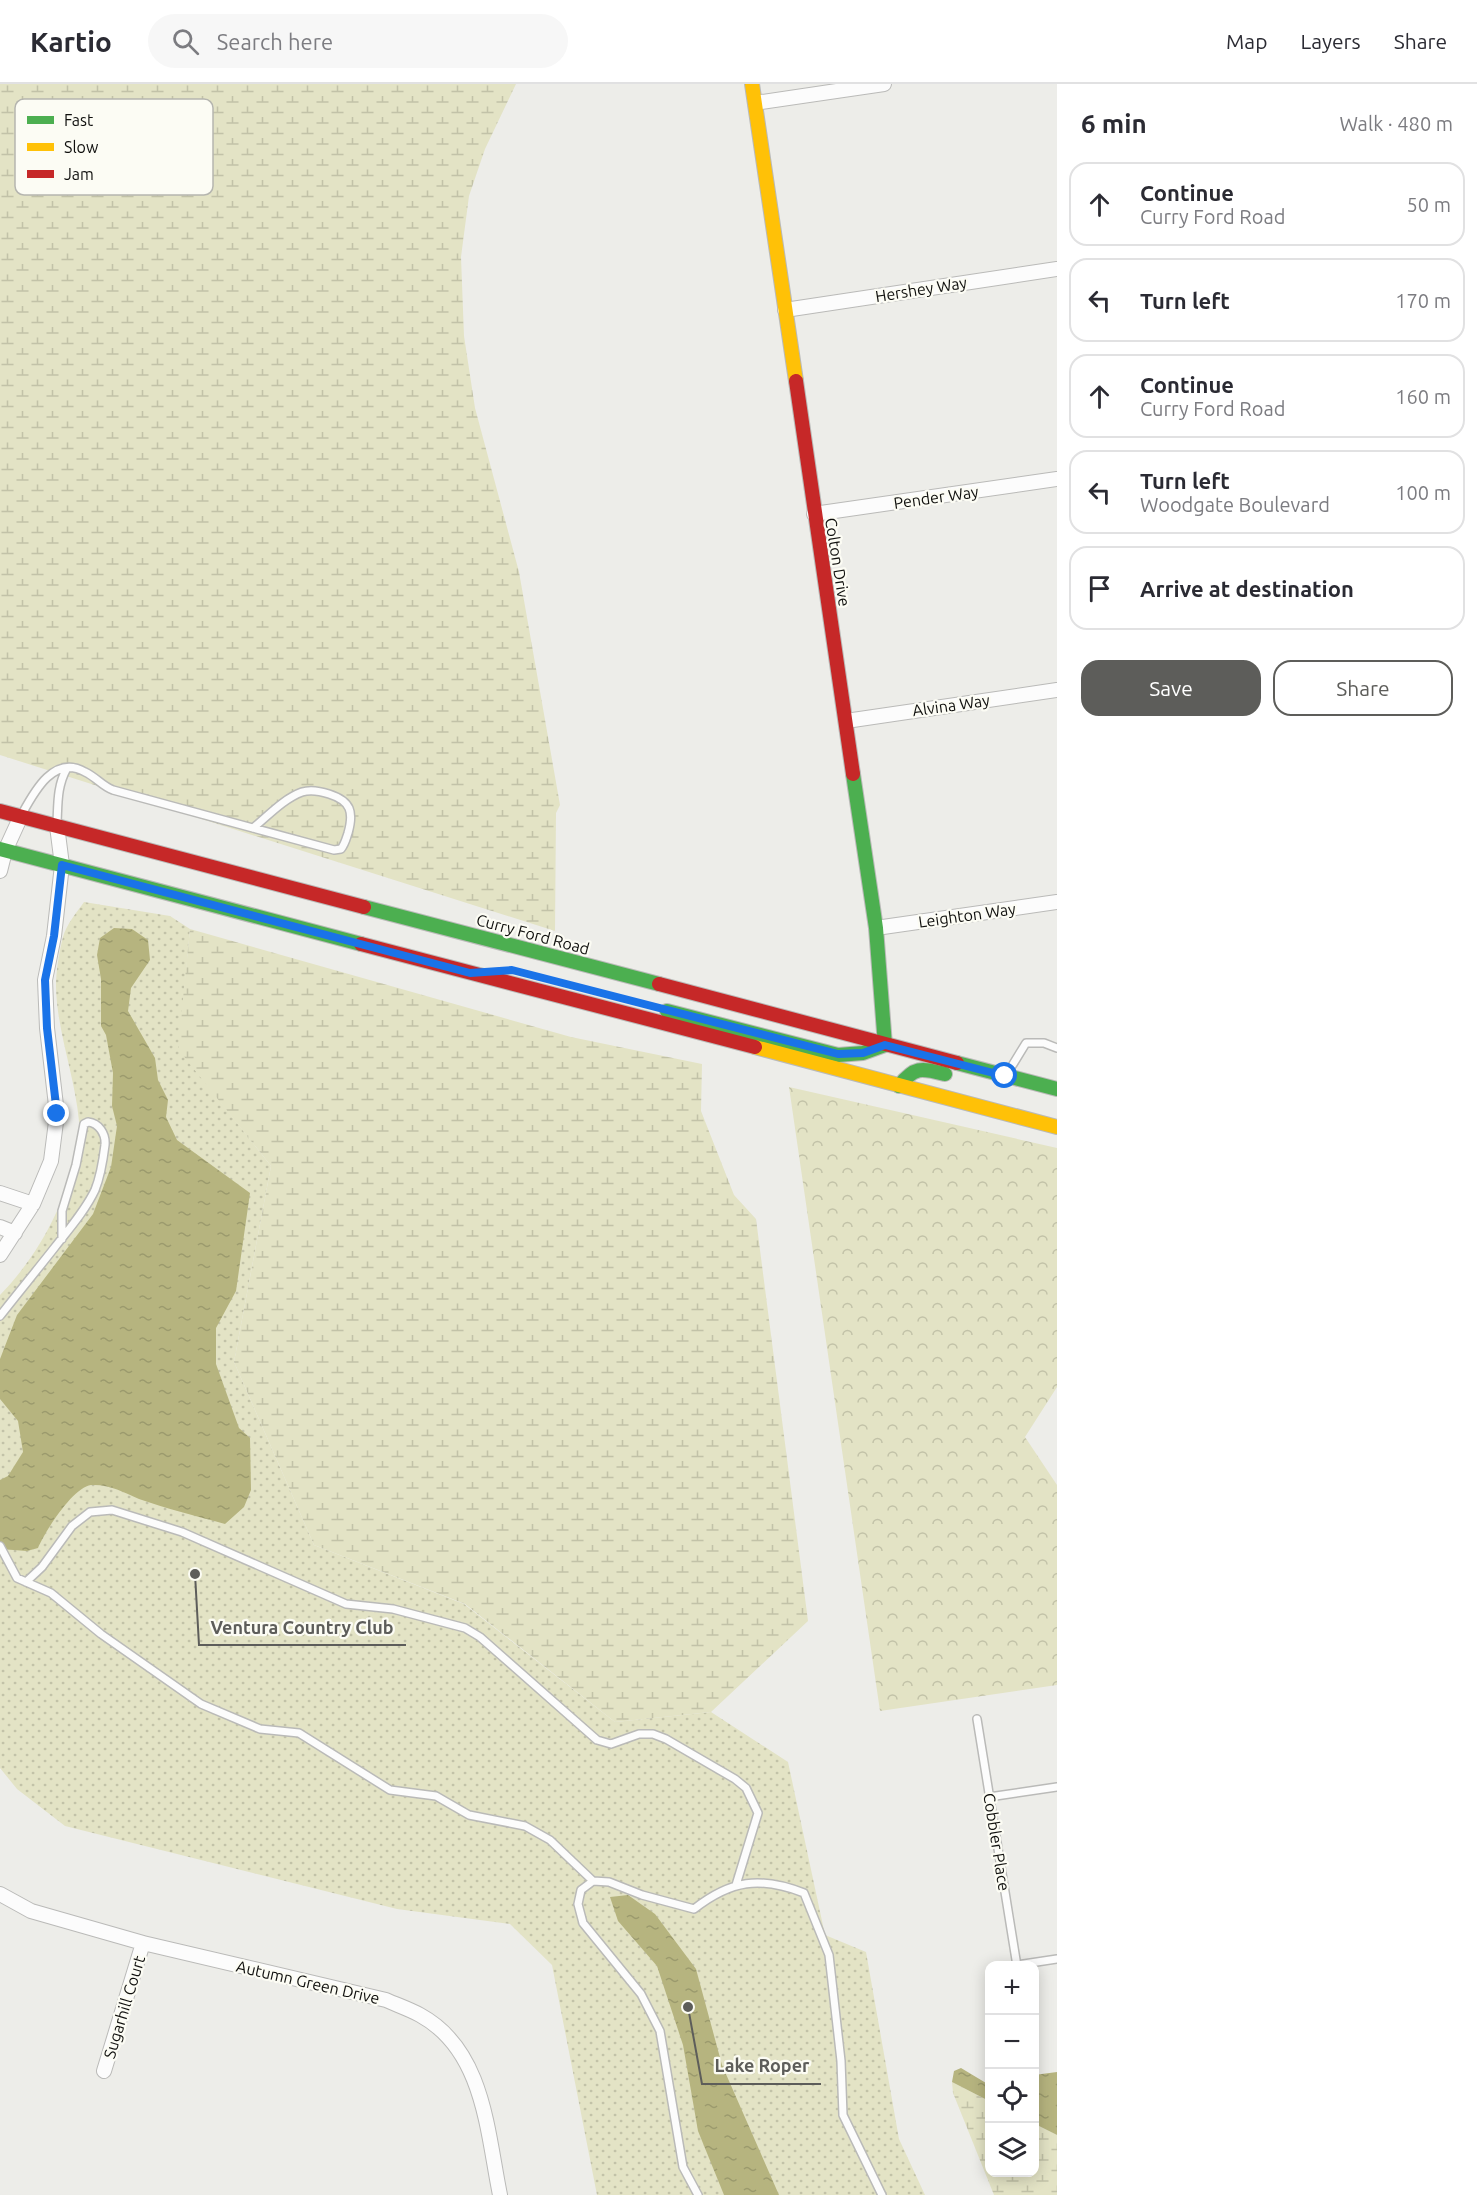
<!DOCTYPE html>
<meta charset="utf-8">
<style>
body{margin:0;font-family:Ubuntu,sans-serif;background:#f7f7f7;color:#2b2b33}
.controls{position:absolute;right:18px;bottom:18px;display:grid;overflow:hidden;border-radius:12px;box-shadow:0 3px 15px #0003}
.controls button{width:54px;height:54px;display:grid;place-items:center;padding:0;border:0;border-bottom:2px solid #e1e1e2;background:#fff;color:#2b2b33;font:30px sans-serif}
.stop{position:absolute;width:18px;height:18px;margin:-14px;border:4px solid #1a73e8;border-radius:50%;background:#fff}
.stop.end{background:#1a73e8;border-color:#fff;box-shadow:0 2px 6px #0008}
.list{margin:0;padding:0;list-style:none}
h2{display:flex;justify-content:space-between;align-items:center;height:78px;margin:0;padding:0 24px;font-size:26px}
h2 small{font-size:20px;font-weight:400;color:#7c7c81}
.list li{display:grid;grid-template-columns:39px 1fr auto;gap:18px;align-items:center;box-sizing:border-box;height:84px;margin:0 12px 12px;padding:0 12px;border:2px solid #e1e1e2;border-radius:18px}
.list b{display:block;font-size:22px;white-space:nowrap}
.list p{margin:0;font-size:20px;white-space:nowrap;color:#7c7c81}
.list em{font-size:20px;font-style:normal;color:#7c7c81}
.actions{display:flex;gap:12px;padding:18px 24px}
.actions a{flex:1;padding:14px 0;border:2px solid #5d5d5a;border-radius:18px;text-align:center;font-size:21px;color:#5d5d5a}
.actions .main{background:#5d5d5a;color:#fff}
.icon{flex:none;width:33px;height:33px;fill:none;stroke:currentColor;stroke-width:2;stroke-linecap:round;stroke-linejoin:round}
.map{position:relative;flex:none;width:1057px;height:2111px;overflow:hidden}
header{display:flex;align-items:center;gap:36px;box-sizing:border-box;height:84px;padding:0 30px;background:#fff;border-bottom:2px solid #e1e1e2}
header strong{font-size:28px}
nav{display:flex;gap:33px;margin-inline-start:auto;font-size:21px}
.search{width:420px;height:54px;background:#f7f7f7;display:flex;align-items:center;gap:15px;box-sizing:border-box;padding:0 21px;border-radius:33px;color:#7c7c81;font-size:22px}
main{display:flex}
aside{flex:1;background:#fff}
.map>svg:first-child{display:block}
.grass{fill:url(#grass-dots)}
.forest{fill:url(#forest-crowns)}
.wetland{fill:url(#wetland-marsh)}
.water{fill:url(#water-ripples)}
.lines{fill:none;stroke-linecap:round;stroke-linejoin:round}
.lane-casing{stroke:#babab8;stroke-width:10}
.street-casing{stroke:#babab8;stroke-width:16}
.fast-casing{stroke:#babab8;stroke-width:16}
.slow-casing{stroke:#babab8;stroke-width:16}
.jam-casing{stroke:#babab8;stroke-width:16}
.lane{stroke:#fcfcfc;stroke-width:7}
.street{stroke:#fcfcfc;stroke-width:14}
.fast{stroke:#4caf50;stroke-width:14}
.slow{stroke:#ffc107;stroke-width:14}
.jam{stroke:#c62828;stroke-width:14}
.route{stroke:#1a73e8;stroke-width:8}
.labels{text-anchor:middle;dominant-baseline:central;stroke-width:4.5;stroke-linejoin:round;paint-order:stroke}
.street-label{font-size:16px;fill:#0f0f0d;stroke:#fcfcf4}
.key{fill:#fcfcf4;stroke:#b5b5af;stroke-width:1.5}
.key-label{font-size:16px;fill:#0f0f0d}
.leader{fill:none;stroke:#5d5d5a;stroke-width:2}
.callout-dot{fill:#5d5d5a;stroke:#fcfcf4;stroke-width:2}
.callout-label{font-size:18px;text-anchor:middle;font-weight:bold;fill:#5d5d5a;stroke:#fcfcf4;stroke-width:4.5;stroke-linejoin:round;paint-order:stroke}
</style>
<header>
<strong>Kartio</strong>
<div class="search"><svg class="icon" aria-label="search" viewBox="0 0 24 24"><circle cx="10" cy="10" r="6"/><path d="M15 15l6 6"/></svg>Search here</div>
<nav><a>Map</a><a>Layers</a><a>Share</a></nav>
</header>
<main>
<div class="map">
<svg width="1057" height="2111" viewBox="0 0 1057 2111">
<defs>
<pattern id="grass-dots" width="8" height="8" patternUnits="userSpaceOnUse" patternTransform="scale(1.5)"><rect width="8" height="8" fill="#e3e3c5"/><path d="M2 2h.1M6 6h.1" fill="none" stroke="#c2c2a8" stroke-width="1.8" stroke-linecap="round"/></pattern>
<pattern id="forest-crowns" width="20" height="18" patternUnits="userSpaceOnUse" patternTransform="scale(1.5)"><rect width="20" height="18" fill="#e3e3c5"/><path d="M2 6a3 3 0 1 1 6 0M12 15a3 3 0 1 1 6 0" fill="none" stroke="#c2c2a8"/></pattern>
<pattern id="wetland-marsh" width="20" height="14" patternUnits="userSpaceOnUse" patternTransform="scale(1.5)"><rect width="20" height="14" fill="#e3e3c5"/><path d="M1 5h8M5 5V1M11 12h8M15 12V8" fill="none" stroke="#c2c2a8"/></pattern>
<pattern id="water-ripples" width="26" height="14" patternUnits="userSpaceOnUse" patternTransform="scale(1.5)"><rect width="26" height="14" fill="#b6b47f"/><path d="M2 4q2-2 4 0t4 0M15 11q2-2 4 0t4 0" fill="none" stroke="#9b9a6d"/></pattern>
</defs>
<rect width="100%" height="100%" fill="#edede9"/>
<path class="grass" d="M84,818l86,14 20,13 -11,120 92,117 -37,196 80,183 150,59 151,118 96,-10 77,50 37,173 41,17 33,187 26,56h-328l-45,-230 -42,-41 -113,-15 -332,-83 -48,-37 -17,-21v-473c39,-40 69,-95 77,-152 1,-7 3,-15 2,-22 -4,-45 -22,-89 -23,-134 0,-16 3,-35 7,-50 3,-12 14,-25 21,-35z"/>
<path class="forest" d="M789,1003l268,61v239l-32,50 32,48v200l-177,26z"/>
<path class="wetland" d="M0,0h516l-31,65 -16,47 -8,61 3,79 11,72 44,164 41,233 -4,8 -1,118 -555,-176z
M190,845l381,108 131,27 -1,47 33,84 22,24 52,402 -97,91 -96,10 -150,-118 -151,-59 -80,-183 37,-196 -93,-117z
M952,1998l37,19 1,71h44l1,-48 22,11v60h-63l-41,-102z"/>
<path class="water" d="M114,844l18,1 16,11 2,20 -19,28 -3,23 27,47 3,22 10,20 -2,17 11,23 73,53 -14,98 -20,37v36l23,64 11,10 1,52 -7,17 -19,17c-28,-8 -58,-15 -86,-25 -16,-7 -30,-15 -48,-14 -18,2 -47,48 -53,63l-11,3 -27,-2v-69l8,-4 15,-24 -5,-31 -18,-22v-40l17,-44 76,-101 18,-47 6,-41 -5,-20 1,-33 -7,-38 -5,-9v-47l-4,-24 3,-17z
M628,1811l27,19 41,55 26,96 57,130h-55l-26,-64 -15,-86 -26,-79 -39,-45 -8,-24z
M961,1984l25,15 3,-1v19l-37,-19 2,-11z
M1057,1988v63l-22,-11 -1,-49z"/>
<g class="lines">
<g class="lane-casing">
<path id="lane" d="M22,730c12,-22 32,-60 63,-42 11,5 17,14 28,18l221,60 7,-1c4,-5 5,-10 7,-16 6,-21 3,-32 -19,-39 -9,-3 -18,-5 -27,-2 -19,7 -34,24 -49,36
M57,739c1,-20 0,-37 10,-55
M1007,990l19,-31h18l13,5
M0,1232c18,-23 37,-46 55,-69 14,-18 30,-36 40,-57 6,-15 8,-29 10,-45 1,-11 -6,-22 -17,-23l-4,2 -8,41 -14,46v28
M0,1462l17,32 34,15 50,41 100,70 59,25 39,4 91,57 46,6 33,19 56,11 25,14 43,41
M26,1498l16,-15 30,-41 18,-14 22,-2 70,22 164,72 47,5 72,19 15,9 117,103 14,4 28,-10h14l13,5 69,40 11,9 12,25 -22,72
M977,1635l40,247
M989,1713l68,-10
M1017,1881l40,-6
M698,2111l-15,-28 -23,-136 -19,-37 -58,-71 -5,-19 3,-14 12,-9 16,1 33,13 52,14c37,-29 66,-33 110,-16l25,62 12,106 2,54 39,80"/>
</g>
<g class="street-casing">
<path id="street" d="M755,19l129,-19
M785,226l272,-41
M814,430l243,-35
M846,637l211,-31
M0,787l5,-20 16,-35
M876,844l181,-26
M0,1109l33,11
M0,1143l15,6
M0,1171l33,-51 18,-43 6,-47 -10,-86 -2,-48 9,-44 8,-71 -5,-39
M0,1810l31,17 112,32 243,57c11,5 23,9 34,15 64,35 67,116 80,180
M104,1987l39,-128"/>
</g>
<g class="fast-casing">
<path id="fast" d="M853,690l23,154 9,117
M0,765l361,95
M364,823l295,77
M667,927l171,44 25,-2 22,-8
M957,979l100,26
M899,1002c16,-20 22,-18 46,-12"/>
</g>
<g class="slow-casing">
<path id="slow" d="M752,0l44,297
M755,963l302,80"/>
</g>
<g class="jam-casing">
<path id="jam" d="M796,297l57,393
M0,727l364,96
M361,860l394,103
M659,900l298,79"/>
</g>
<use href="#lane" class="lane"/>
<use href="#street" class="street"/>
<use href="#fast" class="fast"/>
<use href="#slow" class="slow"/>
<use href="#jam" class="jam"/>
</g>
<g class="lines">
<path class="route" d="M57,1030l-10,-86 -2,-48 9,-44 8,-71 408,108 42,-3 326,84 25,-1 22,-8 120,31"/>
</g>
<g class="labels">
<g class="street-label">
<text transform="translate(921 205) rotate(-9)">Hershey Way</text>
<text transform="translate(936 413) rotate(-8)">Pender Way</text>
<text transform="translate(838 478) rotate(81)">Colton Drive</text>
<text transform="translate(951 621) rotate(-8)">Alvina Way</text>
<text transform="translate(967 831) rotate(-8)">Leighton Way</text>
<text transform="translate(533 850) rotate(15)">Curry Ford Road</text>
<text transform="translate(997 1758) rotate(81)">Cobbler Place</text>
<text transform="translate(308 1898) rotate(13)">Autumn Green Drive</text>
<text transform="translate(124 1923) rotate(-73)">Sugarhill Court</text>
</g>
</g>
<rect x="15" y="15" width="198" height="96" rx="9" class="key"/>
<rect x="27" y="32" width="27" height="8" fill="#4caf50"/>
<rect x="27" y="59" width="27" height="8" fill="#ffc107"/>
<rect x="27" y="86" width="27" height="8" fill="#c62828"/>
<g class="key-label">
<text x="64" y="42">Fast</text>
<text x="64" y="69">Slow</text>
<text x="64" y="96">Jam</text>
</g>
<path class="leader" d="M195 1490L199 1561H406M688 1923L702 2000H821"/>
<g class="callout-dot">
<circle cx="195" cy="1490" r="6"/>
<circle cx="688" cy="1923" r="6"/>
</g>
<g class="callout-label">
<text x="302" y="1550">Ventura Country Club</text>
<text x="762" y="1988">Lake Roper</text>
</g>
</svg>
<div class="controls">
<button>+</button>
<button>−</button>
<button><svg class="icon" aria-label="locate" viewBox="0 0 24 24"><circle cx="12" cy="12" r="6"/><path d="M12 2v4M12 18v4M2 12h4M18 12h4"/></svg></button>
<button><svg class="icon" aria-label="layers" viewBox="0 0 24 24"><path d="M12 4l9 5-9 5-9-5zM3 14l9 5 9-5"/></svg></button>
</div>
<div class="stop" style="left:1005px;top:992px"></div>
<div class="stop end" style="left:57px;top:1030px"></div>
</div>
<aside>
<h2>6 min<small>Walk · 480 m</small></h2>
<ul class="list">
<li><svg class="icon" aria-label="ahead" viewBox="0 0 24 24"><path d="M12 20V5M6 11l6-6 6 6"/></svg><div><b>Continue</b><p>Curry Ford Road</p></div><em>50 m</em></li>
<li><svg class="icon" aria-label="left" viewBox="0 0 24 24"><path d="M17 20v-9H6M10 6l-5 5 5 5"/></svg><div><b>Turn left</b></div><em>170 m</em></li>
<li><svg class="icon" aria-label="ahead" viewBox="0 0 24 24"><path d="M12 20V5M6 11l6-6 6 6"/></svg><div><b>Continue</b><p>Curry Ford Road</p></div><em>160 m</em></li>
<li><svg class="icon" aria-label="left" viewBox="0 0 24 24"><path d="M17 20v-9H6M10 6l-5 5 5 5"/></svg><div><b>Turn left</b><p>Woodgate Boulevard</p></div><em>100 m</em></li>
<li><svg class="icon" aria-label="arrive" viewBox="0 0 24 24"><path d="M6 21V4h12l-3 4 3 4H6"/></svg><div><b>Arrive at destination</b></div></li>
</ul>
<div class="actions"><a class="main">Save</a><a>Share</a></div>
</aside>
</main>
